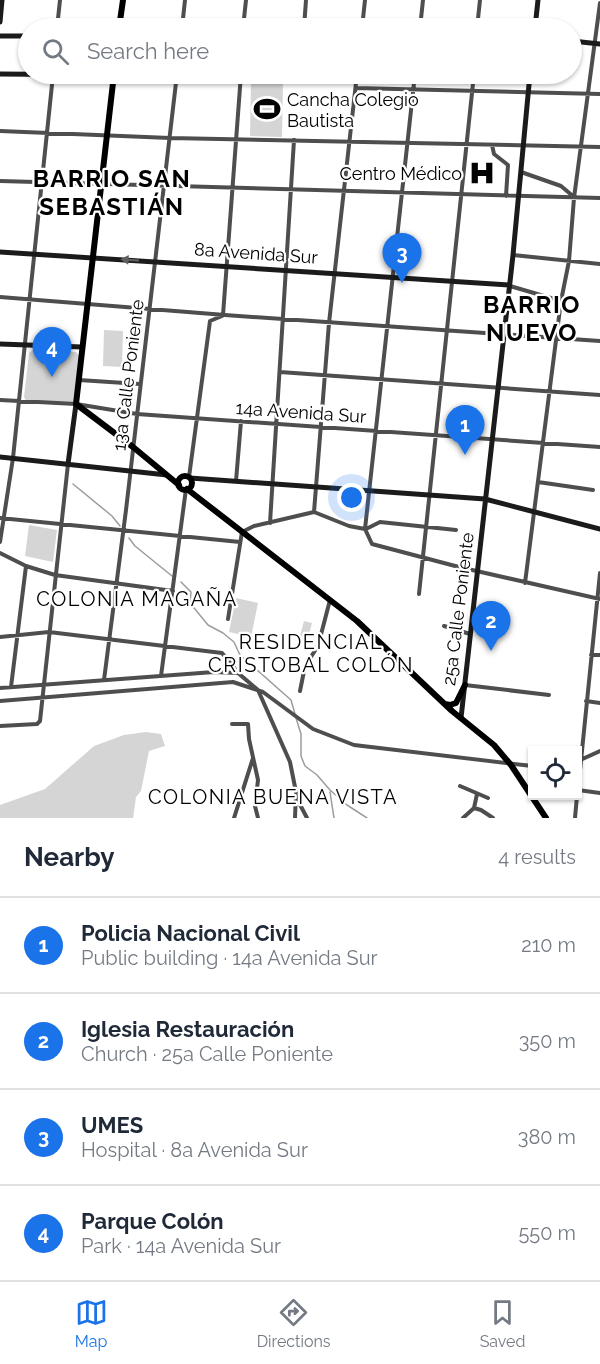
<!DOCTYPE html>
<meta charset="utf-8">
<style>
body{margin:0;font-family:Raleway,sans-serif;background:#f6f6f7;color:#1f2937}
.controls{position:absolute;right:18px;bottom:18px;display:grid;overflow:hidden;border-radius:0px;box-shadow:0 2px 4px #0004}
.controls button{width:54px;height:54px;display:grid;place-items:center;padding:0;border:0;border-bottom:2px solid #e0e1e3;background:#fff;color:#1f2937;font:30px sans-serif}
.you{position:absolute;left:352px;top:498px;width:21px;height:21px;margin:-15px;border:4px solid #fff;border-radius:50%;background:#1a73e8;box-shadow:0 0 0 9px #1a73e833}
.badge{display:grid;place-items:center;width:39px;height:39px;border-radius:50%;background:#1a73e8;color:#fff;font-size:20px;font-weight:700}
.pin{position:absolute;translate:-50% -50px;filter:drop-shadow(0 2px 3px #0008)}
.pin::after{content:'';position:absolute;top:32px;width:21px;height:18px;background:inherit;clip-path:polygon(0 0,100% 0,50% 100%)}
.list{margin:0;padding:0;list-style:none}
h2{display:flex;justify-content:space-between;align-items:center;height:78px;margin:0;padding:0 24px;font-size:26px}
h2 small{font-size:20px;font-weight:400;color:#747a83}
.list li{display:grid;grid-template-columns:39px 1fr auto;gap:18px;align-items:center;box-sizing:border-box;height:96px;padding:0 24px;border-top:2px solid #e0e1e3}
.list b{display:block;font-size:22px;white-space:nowrap}
.list p{margin:0;font-size:20px;white-space:nowrap;color:#747a83}
.list em{font-size:20px;font-style:normal;color:#747a83}
.icon{flex:none;width:33px;height:33px;fill:none;stroke:currentColor;stroke-width:2;stroke-linecap:round;stroke-linejoin:round}
.map{position:relative;flex:none;width:600px;height:818px;overflow:hidden}
.search{position:absolute;background:#fff;box-shadow:0 2px 4px #0004;left:18px;right:18px;top:18px;height:66px;display:flex;align-items:center;gap:15px;box-sizing:border-box;padding:0 21px;border-radius:33px;color:#747a83;font-size:22px}
.sheet{height:462px;background:#fff}
nav{display:flex;justify-content:space-around;align-items:center;box-sizing:border-box;height:84px;border-top:2px solid #e0e1e3;background:#fff;font-size:16px;color:#747a83}
nav a{display:grid;justify-items:center;gap:3px}
nav .on{color:#1a73e8}
.map>svg:first-child{display:block}
.green{fill:#d5d5d5}
.lines{fill:none;stroke-linecap:round;stroke-linejoin:round}
.stream{stroke:#9c9c9c;stroke-width:1.5}
.street{stroke:#4e4e4e;stroke-width:4}
.secondary{stroke:#1b1b1b;stroke-width:5}
.primary{stroke:#000;stroke-width:6}
.oneway{fill:#5f5f5f}
.labels{text-anchor:middle;dominant-baseline:central;stroke-width:4.5;stroke-linejoin:round;paint-order:stroke}
.poi-label{font-size:18px;fill:#000;stroke:#fff;text-anchor:start}
.street-label{font-size:18px;fill:#000;stroke:#fff}
.neighbourhood-label{font-size:20px;letter-spacing:1.5px;fill:#000;stroke:#fff}
.district-label{font-size:24px;font-weight:bold;letter-spacing:1.5px;fill:#000;stroke:#fff}
</style>
<div class="map">
<svg width="600" height="818" viewBox="0 0 600 818">
<rect width="100%" height="100%" fill="#fff"/>
<path class="green" d="M251,81l32,1 -1,55 -32,-1z
M104,330l19,1 -1,36 -19,-1z
M33,350l43,2 4,5 -5,45 -49,-1 -2,-4 5,-44z
M29,525l28,5 -4,32 -28,-6z
M236,598l22,5 -7,34 -22,-5z
M304,621l8,2 -5,19 -8,-2z
M146,732l15,2 4,12 -16,5 -8,40 -5,6 -3,21h-133v-13l45,-16 49,-43 30,-11z"/>
<g class="lines">
<path class="stream" d="M73,484l39,32 8,10
M129,538l6,8 37,30
M181,582l10,10 -1,11 18,22 15,8 11,9 6,13 51,45 4,14
M296,718l5,16v22l4,10 12,9 13,15 17,15 20,13
M330,792l4,26"/>
<path class="street" d="M57,28l3,-28
M182,28l3,-28
M243,28l3,-28
M304,28l2,-28
M362,28l3,-28
M420,28l3,-28
M477,28l3,-28
M114,75l127,2
M356,88l244,6
M0,131l170,7 430,9
M492,145l2,9 14,11 -2,31
M521,172l40,14 13,11
M0,181l600,17
M513,255l87,9
M510,286l51,15
M0,297l225,18 375,26
M223,315l18,-241
M280,372l320,23
M79,380l61,4
M0,400l76,4 61,10 463,33
M189,477l21,-156 12,-5
M236,481l5,-60
M538,482l55,8
M314,512l15,-189 28,-249
M0,518l240,24
M270,523l24,-383
M365,529l50,-455
M365,529l7,15 87,23 141,32
M366,529l14,-7 76,8
M0,542l13,-84 40,-383
M0,553l26,13 29,9 118,16
M525,583l36,-282 8,-40 5,-63 26,-195
M419,594l55,-520
M228,619l14,-87 12,-6 60,-14 35,14 16,3
M444,626l26,8
M0,637l49,-5 173,21 12,14 2,6
M591,655h9
M161,676l25,-187
M104,680l22,-170 51,-436
M465,685l84,10
M11,687l15,-121
M0,688l214,-16 24,1 20,17 32,72 6,30 -1,26
M300,691l5,-25 13,-20 12,-46
M0,701l233,-19 30,10 50,37 41,16 178,21
M586,701l14,2
M232,724h16l1,15 9,41 -3,26 3,12
M0,726l37,-2 3,-3 28,-257
M578,761l22,-10
M460,786l28,12
M578,790l22,-217
M578,790l22,3
M296,797l11,21
M474,808l7,2 12,8
M474,808l3,-14
M234,818l19,-60
M463,818l11,-10
M575,818l2,-22"/>
<path class="secondary" d="M0,22l2,-22
M416,28h12
M535,28l3,-28
M0,36h28
M572,41l28,3
M0,74l113,1
M0,252l509,33
M0,344l82,3
M0,457l167,18
M68,464l8,-60
M190,478l295,21 115,30
M461,718l52,-463 17,-181"/>
<path class="primary" d="M119,28l4,-28
M114,74l-38,330 57,43 46,38
M178 483a7 7 0 1 1 14 0a7 7 0 1 1-14 0Z
M187,489l170,132 95,90 42,34 17,20 35,53
M445,704l5,1 6,-2 9,-18"/>
</g>
<defs><path id="oneway-solid" d="M-6-.8H1V-3.2L6.5 0L1 3.2V.8H-6Z" transform="scale(1.5)"/></defs>
<use class="oneway" href="#oneway-solid" transform="translate(130 260) rotate(-176)"/>
<defs>
<g id="stadium-bare" transform="scale(2.07)"><path d="M0-5a6.5 5 0 1 0 0 10a6.5 5 0 1 0 0-10ZM-3.5-1.8h7v3.6h-7Z" fill="#000" stroke="#fff" stroke-width="2.5" paint-order="stroke"/></g>
<g id="hospital-bare" transform="scale(2.07)"><path d="M-5-5h3v3.5h4V-5h3V5h-3V1.5h-4V5h-3Z" fill="#000" stroke="#fff" stroke-width="2.5" paint-order="stroke"/></g>
</defs>
<g fill-rule="evenodd">
<use href="#stadium-bare" x="267" y="109"/>
<use href="#hospital-bare" x="482" y="173"/>
</g>
<g class="labels">
<g class="poi-label">
<text x="287" y="99">Cancha Colegio<tspan x="287" dy="21">Bautista</tspan></text>
<text x="462" y="173" text-anchor="end">Centro Médico</text>
</g>
<g class="street-label">
<text transform="translate(256 253) rotate(4)">8a Avenida Sur</text>
<text transform="translate(128 375) rotate(-83)">13a Calle Poniente</text>
<text transform="translate(301 412) rotate(4)">14a Avenida Sur</text>
<text transform="translate(458 609) rotate(-83)">25a Calle Poniente</text>
</g>
<g class="neighbourhood-label">
<text x="137" y="599">COLONIA MAGAÑA</text>
<text x="311" y="642">RESIDENCIAL<tspan x="311" dy="23">CRISTOBAL COLÓN</tspan></text>
<text x="273" y="797">COLONIA BUENA VISTA</text>
</g>
<g class="district-label">
<text x="112" y="178">BARRIO SAN<tspan x="112" dy="28">SEBASTIÁN</tspan></text>
<text x="532" y="304">BARRIO<tspan x="532" dy="28">NUEVO</tspan></text>
</g>
</g>
</svg>
<div class="controls">
<button><svg class="icon" aria-label="locate" viewBox="0 0 24 24"><circle cx="12" cy="12" r="6"/><path d="M12 2v4M12 18v4M2 12h4M18 12h4"/></svg></button>
</div>
<div class="you"></div>
<div class="pin badge" style="left:465px;top:455px">1</div>
<div class="pin badge" style="left:491px;top:651px">2</div>
<div class="pin badge" style="left:402px;top:283px">3</div>
<div class="pin badge" style="left:52px;top:377px">4</div>
<div class="search"><svg class="icon" aria-label="search" viewBox="0 0 24 24"><circle cx="10" cy="10" r="6"/><path d="M15 15l6 6"/></svg>Search here</div>
</div>
<section class="sheet">
<h2>Nearby<small>4 results</small></h2>
<ul class="list">
<li><span class="badge">1</span><div><b>Policia Nacional Civil</b><p>Public building · 14a Avenida Sur</p></div><em>210 m</em></li>
<li><span class="badge">2</span><div><b>Iglesia Restauración</b><p>Church · 25a Calle Poniente</p></div><em>350 m</em></li>
<li><span class="badge">3</span><div><b>UMES</b><p>Hospital · 8a Avenida Sur</p></div><em>380 m</em></li>
<li><span class="badge">4</span><div><b>Parque Colón</b><p>Park · 14a Avenida Sur</p></div><em>550 m</em></li>
</ul>
</section>
<nav>
<a class="on"><svg class="icon" aria-label="map" viewBox="0 0 24 24"><path d="M3 6l6-2 6 2 6-2v14l-6 2-6-2-6 2zM9 4v14M15 6v14"/></svg>Map</a>
<a><svg class="icon" aria-label="directions" viewBox="0 0 24 24"><path d="M12 3l9 9-9 9-9-9zM9 14v-3h6M13 9l2 2-2 2"/></svg>Directions</a>
<a><svg class="icon" aria-label="saved" viewBox="0 0 24 24"><path d="M7 4h10v16l-5-4-5 4z"/></svg>Saved</a>
</nav>
